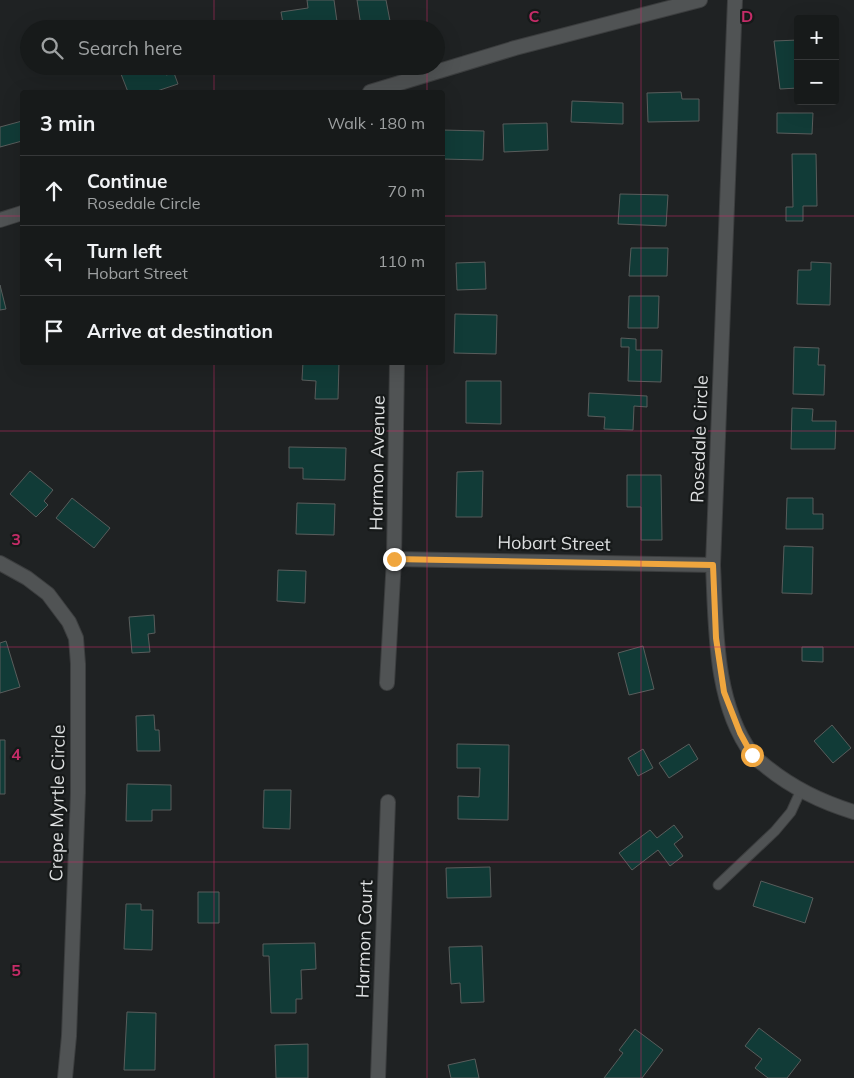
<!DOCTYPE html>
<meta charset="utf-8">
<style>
body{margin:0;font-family:Mulish,sans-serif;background:#242727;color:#f1f3f6}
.controls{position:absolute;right:15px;top:15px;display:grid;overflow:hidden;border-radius:5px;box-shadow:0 5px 20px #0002}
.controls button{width:45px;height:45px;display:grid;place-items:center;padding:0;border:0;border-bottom:1px solid #363839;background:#171a1a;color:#f1f3f6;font:25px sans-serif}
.stop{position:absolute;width:15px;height:15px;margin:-11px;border:4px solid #f0a63e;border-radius:50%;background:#fff}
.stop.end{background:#f0a63e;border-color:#fff;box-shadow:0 1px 5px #0008}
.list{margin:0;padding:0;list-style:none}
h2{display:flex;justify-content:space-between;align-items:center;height:65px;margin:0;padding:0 20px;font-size:21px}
h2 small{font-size:16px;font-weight:400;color:#9ea1a2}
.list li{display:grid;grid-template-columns:32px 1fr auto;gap:15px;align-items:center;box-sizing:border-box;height:70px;padding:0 20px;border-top:1px solid #363839}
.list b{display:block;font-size:19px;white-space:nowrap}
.list p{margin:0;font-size:16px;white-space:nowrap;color:#9ea1a2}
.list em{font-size:16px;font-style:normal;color:#9ea1a2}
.icon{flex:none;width:28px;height:28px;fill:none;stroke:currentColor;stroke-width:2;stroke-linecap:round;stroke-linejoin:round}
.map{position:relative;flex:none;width:854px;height:1078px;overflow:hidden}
.search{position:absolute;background:#171a1a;box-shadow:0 5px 20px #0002;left:20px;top:20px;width:425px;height:55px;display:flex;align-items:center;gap:12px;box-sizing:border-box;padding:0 18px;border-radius:28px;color:#9ea1a2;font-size:19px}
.panel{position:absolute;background:#171a1a;box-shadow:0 5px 20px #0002;left:20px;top:90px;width:425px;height:275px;border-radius:5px}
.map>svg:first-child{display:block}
.building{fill:#113b37;stroke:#595d5c}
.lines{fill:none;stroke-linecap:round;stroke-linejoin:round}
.service-casing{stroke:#3c3e3f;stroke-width:11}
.minor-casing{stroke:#3c3e3f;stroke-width:16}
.secondary-casing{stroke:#3c3e3f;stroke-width:16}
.service{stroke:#505354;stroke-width:9}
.minor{stroke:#505354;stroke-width:14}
.secondary{stroke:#505354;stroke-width:14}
.route{stroke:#f0a63e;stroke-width:6}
.grid{fill:none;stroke:#c52c68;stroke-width:1;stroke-opacity:0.55}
.labels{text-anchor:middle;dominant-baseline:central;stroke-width:4.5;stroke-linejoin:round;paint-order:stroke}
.street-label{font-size:18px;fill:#dddfe0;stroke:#161919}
.grid-label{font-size:16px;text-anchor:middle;font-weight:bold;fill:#c52c68;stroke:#161919;stroke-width:4.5;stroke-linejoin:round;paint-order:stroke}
</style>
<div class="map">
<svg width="854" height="1078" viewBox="0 0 854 1078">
<rect width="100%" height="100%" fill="#1f2223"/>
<path class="building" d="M307,0h27l4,29h-54l-3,-17 27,-4z
M357,0h29l4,21 -29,5z
M798,40v48l-18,1 -6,-48z
M142,66h21l3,9 8,-2 4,11 -24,8h-26l-7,-18z
M681,92l1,7h17v22l-51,1 -1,-29z
M572,101l51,2v21l-52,-2z
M777,113h36l-1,21 -35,-1z
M22,121v20l-22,6v-20z
M547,123l1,27 -44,2 -1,-28z
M442,130l42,1 -1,29 -41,-1z
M792,154h24l1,52h-14v15h-17v-14h7z
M620,194l48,1 -2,31 -48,-2z
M631,248h37l-1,28h-38z
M485,262l1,27 -29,1 -1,-27z
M811,262l20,1 -1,42 -33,-1 1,-34h13z
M0,285l6,24 -6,1z
M629,296h30l-1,32h-30z
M455,314l42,1 -1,39 -42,-1z
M621,338l15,1v11h26l-1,32 -33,-1 1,-34h-8z
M794,347l25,1 -1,17h7l-1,30 -31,-1z
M303,362h36l-1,37h-23l1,-18 -14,-1z
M466,381h35v43l-35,-1z
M589,393l58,3v11l-13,-1 -1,24 -29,-1 1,-12 -17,-1z
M792,408l21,1 -1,12h24l-1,28h-44z
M289,447l57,1 -1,32 -42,-1v-11h-14z
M30,471l23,19 -9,11 4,4 -12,12 -26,-23z
M483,471l-1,46h-26l1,-45z
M627,475h34l1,65h-21v-33h-14z
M72,498l38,30 -16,20 -38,-30z
M787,498h26v16h10v15h-37z
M297,503l38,1 -1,31 -38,-1z
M784,546l29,1 -1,47 -30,-1z
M278,570l28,1 -1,32 -28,-2z
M154,615l1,18 -7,1 2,18 -18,1 -3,-36z
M6,641l14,46 -20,6v-50z
M643,646l11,43 -25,6 -11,-42z
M802,647h21v15l-21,-1z
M154,715l1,15h4l1,21h-23l-1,-35z
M832,725l19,23 -18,15 -19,-22z
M0,740h5v54h-5z
M457,744l52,1 -1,75 -50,-1v-23l21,1 1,-29h-23z
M689,744l9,15 -29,19 -10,-15z
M643,749l10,19 -15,8 -10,-18z
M127,784l44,1v25h-19v11h-26z
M264,790h27l-1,39 -27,-1z
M674,825l9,12 -9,7 9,12 -13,10 -12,-16 -26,20 -13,-17 31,-23 7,8z
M490,867l1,30 -44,1 -1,-30z
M761,881l52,17 -8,25 -52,-17z
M198,892h21v31h-21z
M126,904h15v6h12l-1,40 -28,-1z
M315,943l1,26 -15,1 1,29h-6v14h-25l-2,-57h-6v-12z
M482,946l2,56 -23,1 -1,-20 -9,1 -2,-37z
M127,1012l29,1 -1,57h-31z
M759,1028l42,32 -14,18h-19l-13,-10 7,-9 -17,-13z
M635,1029l28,21 -21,28h-38l19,-25 -4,-3z
M308,1044v34h-32l-1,-33z
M475,1059l4,19h-28l-3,-13z"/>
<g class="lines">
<g class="service-casing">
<path id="service" d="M718,885l57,-54 16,-19 10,-22"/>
</g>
<g class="minor-casing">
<path id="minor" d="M735,0l-22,565c3,61 1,138 39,189 2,4 7,7 11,10 26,22 58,38 91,48
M394,559l319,6
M0,563l27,15 21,16 21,28 7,16 2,26v129l-9,243 -4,42
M387,683l7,-124 3,-197
M378,1078l10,-276"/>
</g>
<g class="secondary-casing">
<path id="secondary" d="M370,92l145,-44 185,-48
M0,220l22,-7"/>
</g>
<use href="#service" class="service"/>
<use href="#minor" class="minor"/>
<use href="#secondary" class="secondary"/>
</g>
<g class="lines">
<path class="route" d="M394,559l319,6 3,73 8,54 16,41 12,22"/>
</g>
<path class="grid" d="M214,0v29M427,0v29M641,0v1078M214,66v26M427,66v26M0,216h22M442,216h412M214,362v716M427,362v716M0,431h854M0,647h854M0,862h854"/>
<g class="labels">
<g class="street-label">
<text transform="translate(699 439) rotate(-88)">Rosedale Circle</text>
<text transform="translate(377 463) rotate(-89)">Harmon Avenue</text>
<text transform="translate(554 543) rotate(1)">Hobart Street</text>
<text transform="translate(57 803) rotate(-89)">Crepe Myrtle Circle</text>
<text transform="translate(364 939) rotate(-88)">Harmon Court</text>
</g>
</g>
<g class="grid-label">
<text x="534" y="22">C</text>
<text x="747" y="22">D</text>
<text x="16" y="545">3</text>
<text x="16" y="760">4</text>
<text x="16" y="976">5</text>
</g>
</svg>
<div class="controls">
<button>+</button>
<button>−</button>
</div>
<div class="stop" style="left:752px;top:755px"></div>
<div class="stop end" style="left:394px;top:559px"></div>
<div class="search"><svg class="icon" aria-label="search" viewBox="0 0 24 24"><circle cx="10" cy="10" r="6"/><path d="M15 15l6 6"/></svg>Search here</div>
<section class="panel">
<h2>3 min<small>Walk · 180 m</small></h2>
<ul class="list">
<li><svg class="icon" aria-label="ahead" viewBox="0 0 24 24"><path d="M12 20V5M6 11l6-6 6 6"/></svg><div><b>Continue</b><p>Rosedale Circle</p></div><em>70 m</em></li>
<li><svg class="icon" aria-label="left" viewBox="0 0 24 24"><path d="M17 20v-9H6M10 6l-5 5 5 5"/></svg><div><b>Turn left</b><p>Hobart Street</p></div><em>110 m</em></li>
<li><svg class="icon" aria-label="arrive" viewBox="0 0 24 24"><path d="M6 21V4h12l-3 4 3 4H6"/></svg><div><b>Arrive at destination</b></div></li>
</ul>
</section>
</div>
